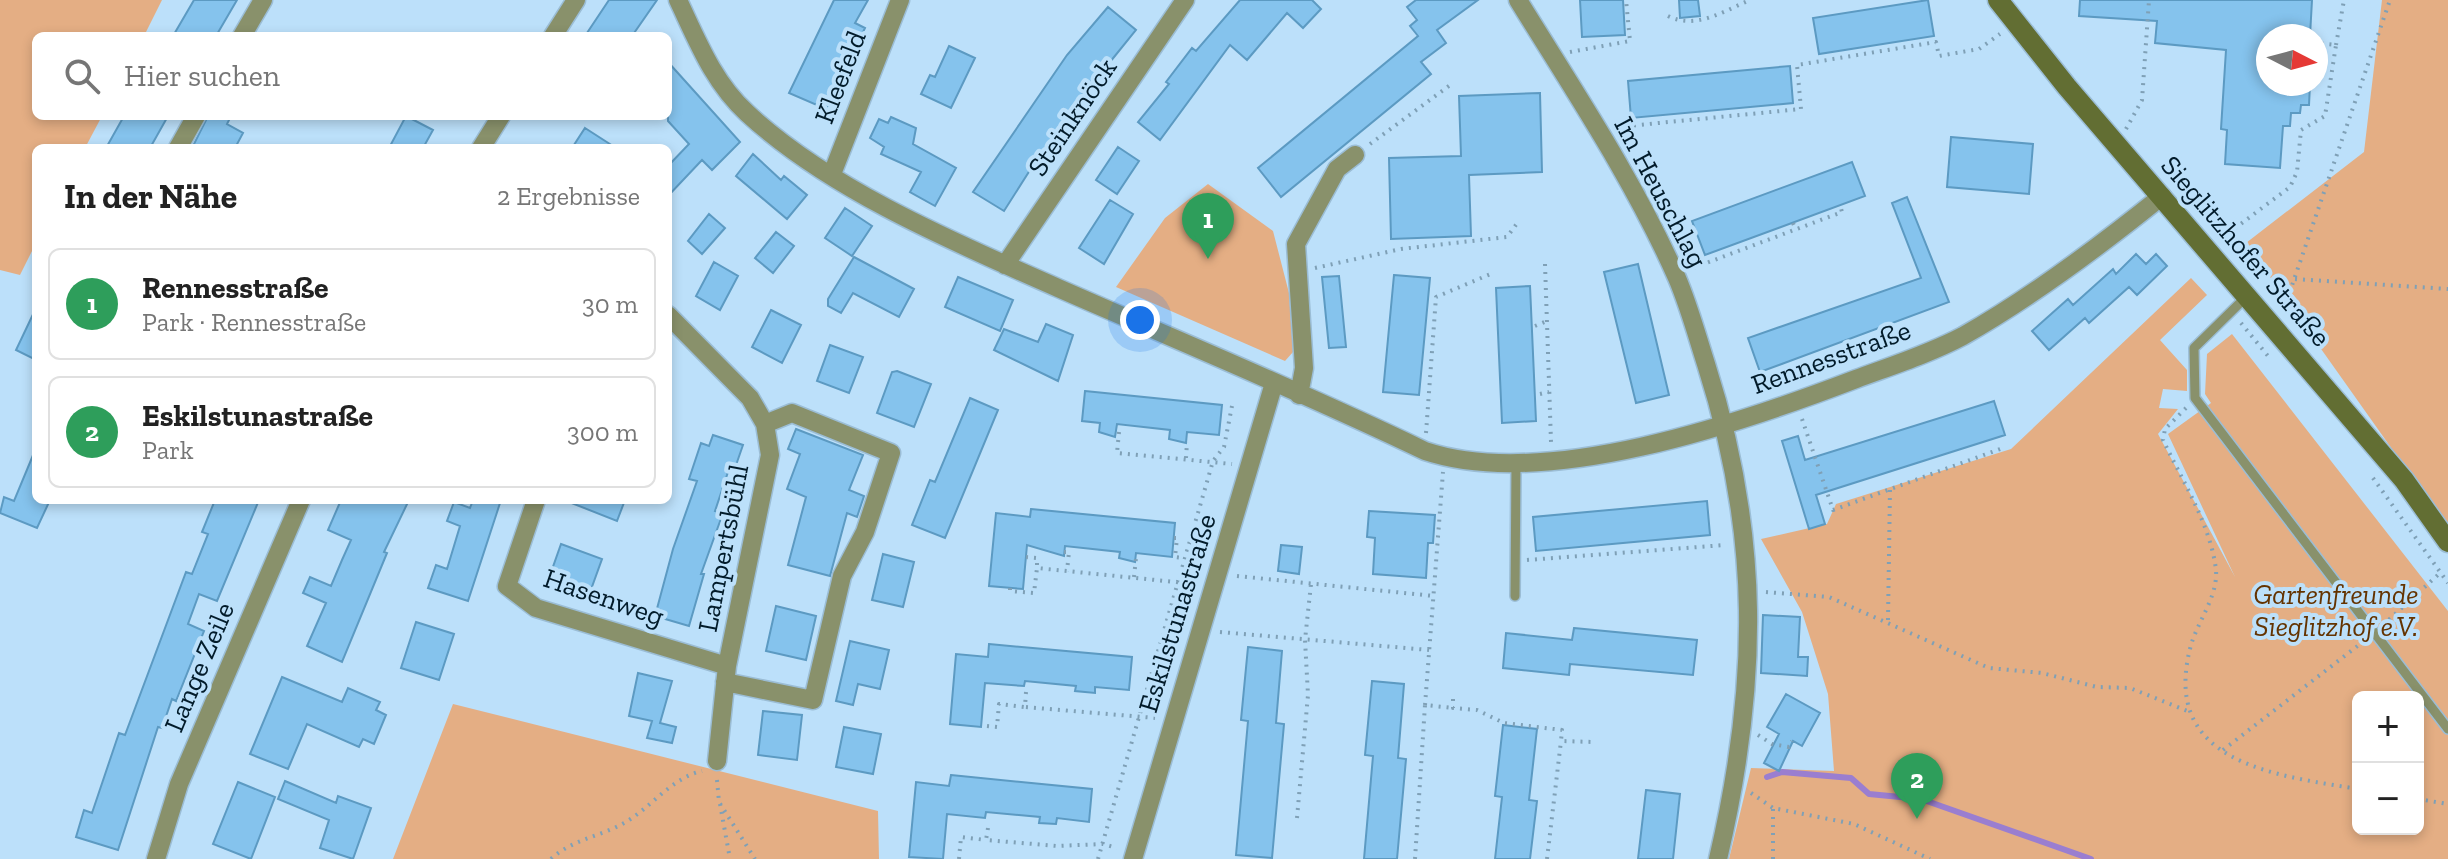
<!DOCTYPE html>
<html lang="de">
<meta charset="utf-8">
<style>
body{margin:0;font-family:"Zilla Slab",serif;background:#f2f2f2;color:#222}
.controls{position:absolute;right:24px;bottom:24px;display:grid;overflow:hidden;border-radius:12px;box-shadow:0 4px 12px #0003}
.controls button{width:72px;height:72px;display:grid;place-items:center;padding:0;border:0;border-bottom:2px solid #e0e0e0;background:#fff;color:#222;font:40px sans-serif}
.compass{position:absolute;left:2256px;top:24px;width:72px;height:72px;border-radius:50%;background:#fff;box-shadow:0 4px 12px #0003;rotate:96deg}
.you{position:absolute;left:1140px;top:320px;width:28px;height:28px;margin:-20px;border:6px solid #fff;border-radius:50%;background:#1a73e8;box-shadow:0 0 0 12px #1a73e833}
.badge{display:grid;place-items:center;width:52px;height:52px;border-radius:50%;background:#0f766e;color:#fff;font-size:26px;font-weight:700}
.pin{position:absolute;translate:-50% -66px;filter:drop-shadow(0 2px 4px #0008)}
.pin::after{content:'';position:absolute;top:42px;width:28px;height:24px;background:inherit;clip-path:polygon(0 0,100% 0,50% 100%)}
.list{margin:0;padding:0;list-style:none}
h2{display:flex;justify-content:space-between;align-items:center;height:104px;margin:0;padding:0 32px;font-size:34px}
h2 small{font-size:26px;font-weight:400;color:#767676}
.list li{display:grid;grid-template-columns:52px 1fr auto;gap:24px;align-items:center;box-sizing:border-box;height:112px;margin:0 16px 16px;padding:0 16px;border:2px solid #e0e0e0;border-radius:12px}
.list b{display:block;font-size:30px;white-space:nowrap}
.list p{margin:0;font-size:26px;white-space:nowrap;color:#767676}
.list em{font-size:26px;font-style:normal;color:#767676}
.icon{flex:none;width:44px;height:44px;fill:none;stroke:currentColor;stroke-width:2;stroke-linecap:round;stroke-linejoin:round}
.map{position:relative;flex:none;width:2448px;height:859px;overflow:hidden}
.search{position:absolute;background:#fff;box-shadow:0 4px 12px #0003;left:32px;top:32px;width:640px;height:88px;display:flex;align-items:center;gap:20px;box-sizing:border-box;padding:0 28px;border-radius:12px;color:#767676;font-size:30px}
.panel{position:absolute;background:#fff;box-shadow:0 4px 12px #0003;left:32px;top:144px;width:640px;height:360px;border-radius:12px}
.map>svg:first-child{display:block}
.green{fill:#e4ae84;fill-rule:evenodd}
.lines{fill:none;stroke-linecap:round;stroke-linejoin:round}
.stream{stroke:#9a7ed0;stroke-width:6}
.building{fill:#85c3ed;stroke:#5c9ac2;stroke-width:2}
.lane-casing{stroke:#9bbdd5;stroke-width:12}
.street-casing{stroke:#9bbdd5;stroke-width:21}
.secondary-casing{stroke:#9bbdd5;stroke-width:23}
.path{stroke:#7fa0b6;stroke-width:4;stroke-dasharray:2 6;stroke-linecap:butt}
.lane{stroke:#89916b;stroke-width:9}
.street{stroke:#89916b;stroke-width:18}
.secondary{stroke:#626e33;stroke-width:20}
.labels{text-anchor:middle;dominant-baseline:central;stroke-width:8;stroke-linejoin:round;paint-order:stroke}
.street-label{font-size:28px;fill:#021b2a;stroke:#bce0fa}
.park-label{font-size:28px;font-style:italic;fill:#643300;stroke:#bce0fa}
</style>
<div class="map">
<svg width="2448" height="859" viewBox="0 0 2448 859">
<rect width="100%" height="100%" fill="#bce0fa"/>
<path class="green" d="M0,0h162l-18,36h-108v80h66l-17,32h-49v95l-16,32 -20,-5z
M2382,0h66v528l-202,-285 118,-91z
M1208,184l65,47 16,62 4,59 -8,9 -169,-74 49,-69z
M2191,278l16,17 -47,45 27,30v21l-24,-2 -4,19 19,1 -20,25 77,143 -67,-143 43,-31 -6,-9 2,-40 25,-20 216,277v248h-719l22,-91 83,3 -6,-77 -26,-82 -41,-73 66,-15 9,-20 175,-55zM2358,697h60v132h-60z
M453,704l425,107 1,48h-486z"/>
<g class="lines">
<path class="stream" d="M1767,777l15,-5 69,6 18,16 52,5 170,60"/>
</g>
<path class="building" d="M194,0h43l-21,36h-43z
M609,0h48l-25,36h-47z
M834,0h34l-13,23 10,5 -39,81 -37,-16z
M1240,0h72l9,9 -18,19 -16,-15 -40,47 -17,-15 -70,95 -22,-18 31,-38 -3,-2 26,-34 4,3z
M1416,0h62l-41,30 9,13 -25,19 10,12 -150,123 -23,-29 160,-132 -8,-10 7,-6 -10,-13z
M1580,0h43l2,35 -43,2z
M1679,0h19l2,16 -20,2z
M1928,0l6,36 -115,18 -6,-36z
M2080,0h232l-2,36h-42v48h42l-1,21h-8l-1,8h-9l-1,13h-7l-3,42 -55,-4 2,-34 -6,-1 5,-79 -71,-7 2,-22 -78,-5z
M1108,7l28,23 -26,32 -4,-3 -39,58 4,3 -16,24 -19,26 -4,-3 -28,44 -31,-19 94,-137z
M949,46l26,12 -24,50 -30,-14 9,-19 5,2z
M668,62l72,80 -28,28 -10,-10 -34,36v-30l21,-22 -21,-23z
M1790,66l3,37 -162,15 -3,-37z
M1540,93l2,79 -73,3 2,61 -80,3 -2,-81 72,-2 -2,-60z
M124,116h44l-18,32h-44z
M208,116h23l-4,8 16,9 -8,15h-43z
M406,116l27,14 -10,18h-34z
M891,117l25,11 -3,16 43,24 -21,38 -25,-14 11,-20 -40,-18 3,-7 -14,-9 9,-19 9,4z
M585,128l31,20h-44z
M1951,137l82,7 -4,50 -82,-7z
M1118,147l21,14 -22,33 -21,-14z
M753,154l28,26 3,-4 23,19 -20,24 -51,-43z
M1852,162l13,34 -160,59 -13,-34z
M1907,197l42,105 -189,70 -12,-34 173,-60 -29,-75z
M1110,200l23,14 -29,50 -25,-16z
M845,208l27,18 -20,30 -27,-18z
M709,214l16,14 -23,26 -14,-13z
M776,232l18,14 -21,27 -18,-15z
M2136,254l10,10 10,-10 11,12 -30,29 -8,-8 -40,36 -4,-5 -36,32 -17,-19 36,-32 5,6 40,-36 3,5z
M854,257l60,32 -15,28 -46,-24 -12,20 -13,-7v-7z
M714,262l24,14 -18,34 -24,-14z
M1638,264l31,131 -33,8 -32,-131z
M1394,275l36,3 -11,117 -36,-3z
M1339,276l7,71 -17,1 -7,-71z
M958,277l55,23 -13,31 -55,-24z
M1530,286l6,135 -34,2 -6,-135z
M36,308v52l-20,-10z
M771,310l30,15 -19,38 -30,-16z
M1046,324l27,11 -15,46 -64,-31 10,-21 34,13z
M830,345l33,12 -14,36 -32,-12z
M897,371l34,13 -17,43 -37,-14 15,-41z
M1085,391l137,14 -3,30 -32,-3 -1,11 -17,-4 1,-9 -53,-6 -2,13 -16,-5 1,-9 -18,-2z
M970,398l28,12 -53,128 -33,-13 18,-45 5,2z
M1994,401l11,34 -189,60 9,29 -16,5 -27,-88 16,-5 7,24z
M796,429l67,26 -14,35 15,6 -7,21 -10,-4 -17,63 -42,-11 18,-68 -19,-8 13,-35 -12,-5z
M713,435l30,10 -8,23 -5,-2 -15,45 8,2 -22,61h3l-15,52 -34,-10 18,-67 24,-68 -8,-2 12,-36 8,3z
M36,448v52h14l-13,28 -37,-15 4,-16 10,4z
M215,500h44l-42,101 -18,-7 -11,30 16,7 -28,70 -4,-2 -10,29 -4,-1 -40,123 -42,-13 8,-27 8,3 27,-80 6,2 61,-163 6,2 16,-40 -6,-2z
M341,500h68l-25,52 3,1 -45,109 -35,-16 19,-43 -23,-10 7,-16 21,9 11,-26 9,-20 -23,-10z
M473,500h28l-33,101 -40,-13 8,-23 11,4 13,-43 -13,-5 7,-19 16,6z
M564,500h61l-8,21z
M1707,501l3,34 -174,16 -3,-34z
M1031,509l144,14 -3,34 -36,-4 -1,9 -16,-4 1,-6 -55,-6 -1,10 -37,-11 -4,44 -34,-3 7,-73 34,4z
M1369,511l66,4 -2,28h-5l-2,35 -53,-4 2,-36 -8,-1z
M561,544l41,15 -13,36 -41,-14z
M1281,545l21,2 -3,27 -21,-3z
M883,554l31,8 -11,45 -31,-7z
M776,606l40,10 -10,44 -40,-9z
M1763,615l37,2 -2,40h10l-1,19 -46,-3z
M416,622l38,12 -15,46 -38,-12z
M1574,628l123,12 -4,35 -123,-11 -1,11 -66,-7 3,-35 66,7z
M850,641l39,9 -9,39 -22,-5 -5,21 -17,-4z
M989,644l143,13 -3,33 -34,-3v6l-20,-2 1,-5 -51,-5 -1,5 -39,-3 -4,44 -31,-3 6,-70 32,3z
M1248,647l34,4 -6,72 8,1 -12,134 -36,-3 12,-134 -7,-1z
M638,673l34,8 -12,42 16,4 -4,16 -25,-5 5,-17 -23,-5z
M282,677l60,25 6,-14 32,14 -4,8 10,5 -12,29 -11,-5 -4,8 -52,-23 -19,45 -38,-15z
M1372,681l32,3 -6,74 8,1 -9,100h-33l9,-103 -8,-1z
M1786,694l34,19 -18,33 -9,-5 -14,30 -15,-8 15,-29 -12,-7z
M763,711l39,4 -5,45 -39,-5z
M1503,725l34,4 -8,71 8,1 -7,58h-35l7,-62 -7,-1z
M844,727l37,7 -8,40 -37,-7z
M951,775l141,14 -3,33 -32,-4 -1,6 -17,-1 1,-6 -54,-5 -1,6 -38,-4 -4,45 -34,-2 7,-75 33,4z
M285,781l51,22 2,-7 33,12 -18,51 -33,-11 9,-28 -51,-21z
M238,782l37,15 -24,62 -38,-15z
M1646,790l34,4 -7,65h-35z"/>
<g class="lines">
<g class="lane-casing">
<path id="lane" d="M2247,296l-53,52 1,50 253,331
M1515,596l1,-134"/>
</g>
<g class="street-casing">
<path id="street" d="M678,0c19,40 35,82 69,113 83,77 209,130 311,175 123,54 247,105 367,163 120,40 316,-28 431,-72 35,-13 73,-25 107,-43 69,-39 137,-90 199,-140
M1518,0c56,91 116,180 159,278 12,28 20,58 29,86 55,172 53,320 12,495
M242,36l21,-36
M553,36l23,-36
M178,148l18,-32
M481,148l20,-32
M832,174l68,-174
M1005,265l180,-265
M668,315l82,83 15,26 5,31 -43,211 -10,95
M1299,395l5,-27 -8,-124 41,-75 18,-14
M536,500l-29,86 29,22 191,58
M725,682l88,18 29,-124 23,-44 26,-79 -99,-40 -27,11
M156,859l23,-75 122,-284
M1133,859l141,-476"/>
</g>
<g class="secondary-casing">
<path id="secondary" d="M1998,0l69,87 337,393 44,62"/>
</g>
<path class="path" d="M1668,16c28,14 56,-5 82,-16
M2336,45l8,-45
M1570,52l60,-11 -4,-41
M1618,127l183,-18 -4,-44 139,-23 3,14 40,-7 21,-15
M2126,129l16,-29 7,-100
M1370,144l83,-61
M1793,223l3,7
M2222,238l68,-51 7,-15 4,-42 24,-14 11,-71 -20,-2
M1545,264l6,178
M1315,268l86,-19 106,-12 11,-15
M1693,268l149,-56 -2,-7
M2295,279l153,10
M2281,305l6,-5 103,-300
M2241,323l27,33
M1535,326l12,-5
M1540,394l9,-2
M2186,408l-21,21 -2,11c19,40 48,86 53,130 2,26 -18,51 -25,75 -32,117 81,130 167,144
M1802,419l31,91 170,-62
M1119,432l-2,21 115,11
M1426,433l10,-136 57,-24
M1186,458l1,-16
M2373,478l75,105
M1174,538h3l-2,19 9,1
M1064,552h5l-2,19
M1026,557l11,1v10
M1527,560l198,-15
M1237,576l197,20
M1134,577l2,-19
M1010,588v3l24,2 3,-25 158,16
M1766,592l63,5 160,71 53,5 55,14 33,1 60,24
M1888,620l2,-131
M2383,625l57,-52
M1220,632l209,18
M1026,692l-1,15 130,11
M1453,699v9l24,2 27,13 58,7 -1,11 32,1
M1425,705l18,-233
M987,726l10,1 2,-23 25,3
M1758,735l14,9 17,3 3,-6
M2223,750l141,-109
M717,780l2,22 36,57
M1751,793l22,15 81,16 76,35
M2418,799l30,5
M720,804l10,55
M1297,818l11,-123 -3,-55 6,-56
M988,828l-2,12 71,6 46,-2 14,4
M551,859c22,-20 48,-22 73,-36 27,-15 47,-45 78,-52
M959,859l2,-22 25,3
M1098,859l115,-398 11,-14 8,-41
M1415,859l10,-154 28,3
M1547,859l14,-118
M1773,859v-51"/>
<use href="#lane" class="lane"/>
<use href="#street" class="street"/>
<use href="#secondary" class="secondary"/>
</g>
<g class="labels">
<g class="street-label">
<text transform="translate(840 77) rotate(-69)">Kleefeld</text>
<text transform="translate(1072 117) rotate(-56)">Steinknöck</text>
<text transform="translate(1661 192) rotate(62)">Im Heuschlag</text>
<text transform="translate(2246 251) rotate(49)">Sieglitzhofer Straße</text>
<text transform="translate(1831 357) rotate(-20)">Rennesstraße</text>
<text transform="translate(723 548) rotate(-79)">Lampertsbühl</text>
<text transform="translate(604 597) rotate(19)">Hasenweg</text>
<text transform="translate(1177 613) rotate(-73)">Eskilstunastraße</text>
<text transform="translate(199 667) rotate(-67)">Lange Zeile</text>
</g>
<g class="park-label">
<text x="2336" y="594">Gartenfreunde<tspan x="2336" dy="32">Sieglitzhof e.V.</tspan></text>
</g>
</g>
</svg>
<div class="controls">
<button>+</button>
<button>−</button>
</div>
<svg class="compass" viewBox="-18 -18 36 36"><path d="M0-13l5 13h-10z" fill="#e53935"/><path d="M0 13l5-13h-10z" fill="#767676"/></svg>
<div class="you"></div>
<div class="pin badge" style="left:1208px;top:259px;background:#2e9e5b">1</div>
<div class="pin badge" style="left:1917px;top:819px;background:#2e9e5b">2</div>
<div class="search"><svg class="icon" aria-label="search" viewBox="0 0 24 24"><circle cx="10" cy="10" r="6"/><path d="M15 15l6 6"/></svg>Hier suchen</div>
<section class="panel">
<h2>In der Nähe<small>2 Ergebnisse</small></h2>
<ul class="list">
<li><span class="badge" style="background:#2e9e5b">1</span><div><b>Rennesstraße</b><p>Park · Rennesstraße</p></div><em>30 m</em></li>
<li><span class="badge" style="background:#2e9e5b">2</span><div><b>Eskilstunastraße</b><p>Park</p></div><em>300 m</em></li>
</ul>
</section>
</div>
